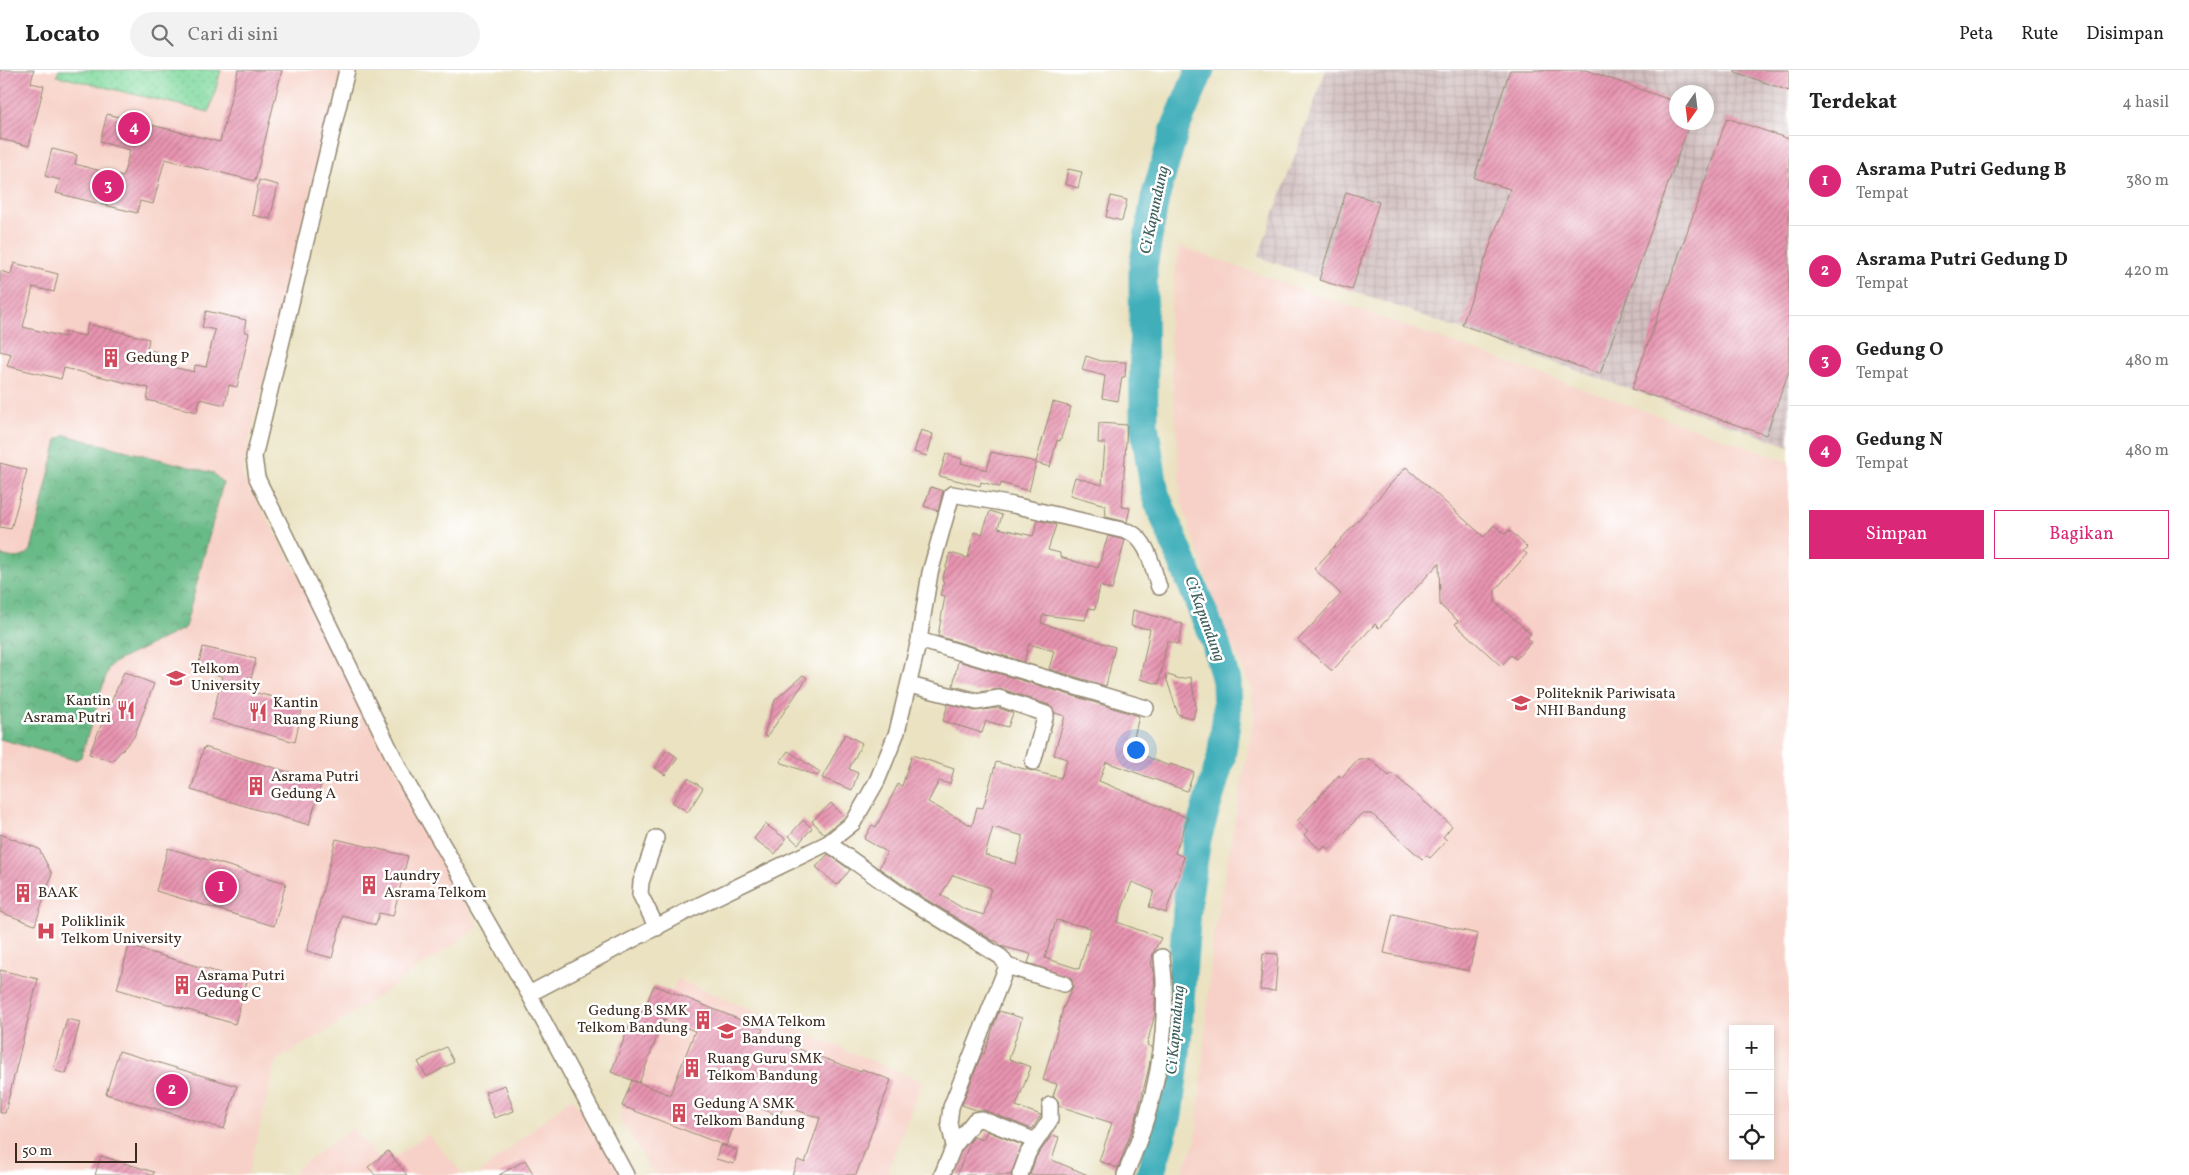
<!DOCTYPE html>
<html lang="id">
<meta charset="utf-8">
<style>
body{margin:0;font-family:Vollkorn,serif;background:#f2f2f2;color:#222}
.controls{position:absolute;right:15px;bottom:15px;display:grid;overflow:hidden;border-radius:0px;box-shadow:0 2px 8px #0003}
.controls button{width:45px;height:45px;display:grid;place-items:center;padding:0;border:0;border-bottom:1px solid #e0e0e0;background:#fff;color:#222;font:25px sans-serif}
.compass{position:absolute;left:1669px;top:15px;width:45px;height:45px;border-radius:50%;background:#fff;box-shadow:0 2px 8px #0003;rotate:194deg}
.scale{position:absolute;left:15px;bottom:12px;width:122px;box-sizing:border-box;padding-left:5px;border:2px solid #3b2a1e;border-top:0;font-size:14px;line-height:18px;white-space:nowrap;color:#3b2a1e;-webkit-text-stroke:4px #fff;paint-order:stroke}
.you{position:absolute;left:1135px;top:679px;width:18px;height:18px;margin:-12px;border:4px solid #fff;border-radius:50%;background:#1a73e8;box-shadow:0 0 0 8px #1a73e833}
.badge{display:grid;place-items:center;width:32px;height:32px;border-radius:50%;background:#db2777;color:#fff;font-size:16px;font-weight:700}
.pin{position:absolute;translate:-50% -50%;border:2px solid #fff;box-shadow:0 1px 5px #0006}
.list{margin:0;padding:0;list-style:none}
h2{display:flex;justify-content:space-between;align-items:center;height:65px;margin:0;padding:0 20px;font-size:21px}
h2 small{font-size:16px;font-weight:400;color:#767676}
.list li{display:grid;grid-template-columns:32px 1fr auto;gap:15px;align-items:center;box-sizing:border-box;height:90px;padding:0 20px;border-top:1px solid #e0e0e0}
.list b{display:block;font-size:19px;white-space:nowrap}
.list p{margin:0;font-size:16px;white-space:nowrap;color:#767676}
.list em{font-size:16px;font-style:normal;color:#767676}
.actions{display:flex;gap:10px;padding:15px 20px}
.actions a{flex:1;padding:11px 0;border:1px solid #db2777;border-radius:0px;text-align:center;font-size:18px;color:#db2777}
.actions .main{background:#db2777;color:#fff}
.icon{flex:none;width:28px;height:28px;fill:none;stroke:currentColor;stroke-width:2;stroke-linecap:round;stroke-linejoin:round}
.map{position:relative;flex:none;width:1789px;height:1105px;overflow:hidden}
header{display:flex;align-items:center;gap:30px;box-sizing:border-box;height:70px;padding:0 25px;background:#fff;border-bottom:1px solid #e0e0e0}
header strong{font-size:24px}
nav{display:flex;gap:28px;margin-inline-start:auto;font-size:18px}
.search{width:350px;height:45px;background:#f2f2f2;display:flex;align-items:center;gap:12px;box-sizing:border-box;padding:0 18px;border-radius:28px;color:#767676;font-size:19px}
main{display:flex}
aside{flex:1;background:#fff}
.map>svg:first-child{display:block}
.built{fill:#f7d1c7;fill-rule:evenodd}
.industrial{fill:url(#industrial-grid);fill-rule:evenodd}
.forest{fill:url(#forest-crowns);stroke:#527252}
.park{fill:url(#park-dots);stroke:#5e825e}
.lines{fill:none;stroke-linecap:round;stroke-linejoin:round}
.river{stroke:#3fafba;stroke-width:29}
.building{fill:url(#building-hatch);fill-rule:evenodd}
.street-casing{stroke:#928670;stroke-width:18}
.street{stroke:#fff;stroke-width:15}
.labels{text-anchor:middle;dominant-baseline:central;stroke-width:5;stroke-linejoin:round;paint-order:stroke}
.poi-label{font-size:15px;fill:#3b2a1e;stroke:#fff;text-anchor:start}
.water-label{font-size:16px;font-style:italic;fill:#3d5f5c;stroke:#fff}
</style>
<header>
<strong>Locato</strong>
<div class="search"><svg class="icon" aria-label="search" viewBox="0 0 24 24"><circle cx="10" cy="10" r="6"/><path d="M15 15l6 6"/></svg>Cari di sini</div>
<nav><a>Peta</a><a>Rute</a><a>Disimpan</a></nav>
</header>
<main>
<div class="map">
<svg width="1789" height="1105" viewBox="0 0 1789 1105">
<defs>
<pattern id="industrial-grid" width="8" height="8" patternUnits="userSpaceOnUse" patternTransform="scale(1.25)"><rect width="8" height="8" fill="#d2bfc0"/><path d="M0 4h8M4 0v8" fill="none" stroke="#b5a4a5"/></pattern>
<pattern id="forest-crowns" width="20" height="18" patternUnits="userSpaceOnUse" patternTransform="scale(1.25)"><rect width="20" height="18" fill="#68ba86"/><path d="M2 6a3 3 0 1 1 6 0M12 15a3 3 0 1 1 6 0" fill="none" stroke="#57976d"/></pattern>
<pattern id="park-dots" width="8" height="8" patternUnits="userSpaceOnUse" patternTransform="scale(1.25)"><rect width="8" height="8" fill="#81da9f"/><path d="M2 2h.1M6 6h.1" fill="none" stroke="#70bb88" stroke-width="1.8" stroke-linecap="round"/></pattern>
<pattern id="building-hatch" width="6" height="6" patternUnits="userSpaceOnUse" patternTransform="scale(1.25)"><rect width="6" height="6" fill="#e894b1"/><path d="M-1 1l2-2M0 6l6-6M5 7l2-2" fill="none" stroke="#bd798f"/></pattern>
</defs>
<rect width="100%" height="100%" fill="#fff"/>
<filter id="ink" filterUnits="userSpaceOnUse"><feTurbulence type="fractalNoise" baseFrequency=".02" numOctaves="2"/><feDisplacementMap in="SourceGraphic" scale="10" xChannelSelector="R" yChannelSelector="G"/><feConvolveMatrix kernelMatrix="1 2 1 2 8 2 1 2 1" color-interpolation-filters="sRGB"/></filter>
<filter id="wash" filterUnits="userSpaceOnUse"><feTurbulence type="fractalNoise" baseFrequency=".0096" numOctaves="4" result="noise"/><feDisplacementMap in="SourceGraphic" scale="20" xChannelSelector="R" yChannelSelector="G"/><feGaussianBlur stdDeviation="1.12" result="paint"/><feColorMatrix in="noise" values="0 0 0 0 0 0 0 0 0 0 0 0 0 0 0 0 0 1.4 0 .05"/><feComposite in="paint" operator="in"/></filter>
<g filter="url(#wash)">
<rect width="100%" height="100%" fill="#eae2c1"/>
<path class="built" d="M0,0h341l-74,294 -25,111 65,114 88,179 84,159 -154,105 -49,28 -28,115h-248z
M1179,176l610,216v713h-608l15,-35 17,-200 41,-225 -2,-25 -34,-78 -37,-111 -12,-177zM1733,959h37v127h-37z
M677,909l245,103 -36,93h-232l-35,-57z
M572,1027l56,78h-150z
M353,1058l30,38 44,-32 37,41h-169l1,-6z"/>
<path class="industrial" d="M1326,0h463v376l-531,-189zM1676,22h30v30h-30z"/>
<path class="forest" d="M65,365l148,38 10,10 -38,145 -72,35 -5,6 -27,88 -6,3 -75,-21v-184c14,3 21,6 31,-5l26,-110z"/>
<path class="park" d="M59,0h162l-12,42 -152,-36z"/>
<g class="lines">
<path class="river" d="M1150,1105l18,-60 8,-60 12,-159 9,-57 24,-81 6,-44 -1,-33 -10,-37 -61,-150 -11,-70 -1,-157 12,-69 20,-69 25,-59"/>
</g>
<g id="blocks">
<path class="building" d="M0,0h34l-3,13 13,3 -15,60 -29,-7z
M238,0h44l-27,111 -90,-22 -12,45 -13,-3 -3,12 -81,-20 4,-13 -15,-4 7,-27 25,6 -2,9 48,13 7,-27 -30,-8 7,-28 113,28z
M1510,0h76l90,32v20h14l-90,252 -138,-49 48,-136 -36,-11z
M1735,0h54v21l-54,-19z
M1727,48l62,21v232l-23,64 -134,-46z
M1068,99l14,3 -4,16 -13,-4z
M259,110l19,5 -8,34 -18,-4z
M1346,122l33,10 -27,88 -33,-10z
M1111,126l16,4 -5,21 -16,-4z
M14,193l44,11 -4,18 -21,-5 -10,40 41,10 1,-5 20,4 3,-12 61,15 -2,11 11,2 -3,11 39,9 1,-7 11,2 9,-37 -13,-3 4,-16 40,9 -2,11 5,2 -12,54 -8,-2 -4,20 -25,-6 -3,13 -50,-12 2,-12 -85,-20 -3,11 -54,-13 4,-12 -11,-3v-80l11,3z
M1086,286l15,5 25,1 -1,15h-3l-4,24 -16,-3 3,-22 -23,-6z
M1053,332l18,5 -11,34 -3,-1 -7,27 -14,-4 -7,28 -28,-8 -1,4 -19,-5 -1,4 -41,-10 7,-22 16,5 -1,4 26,7 4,-18 45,10z
M1099,353l28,2 -5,82 8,1 -3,14 -21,-5 -1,-12 -35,-10 5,-18 27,8 3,-42h-7z
M921,360l12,4 -6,22 -13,-4z
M0,393l27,7 -16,59 -11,-2z
M1406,397l78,70 10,-12 11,9 4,-4 18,17 -4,4 4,3 -32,36v12l36,32 -4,4 4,4 -15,17 -5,-4 -10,11 -46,-42 3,-3 -18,-16 -1,-42 -60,65 -4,-4 -43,47 -34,-31 43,-46 -27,-25z
M931,417l12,4 -5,20 -14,-5z
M990,441l12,4 -4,13 35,8 5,-16 18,5 -8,25 12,3v4l38,11 10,-32 17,4 -13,50 -12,-4 -5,23 -6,-1 -4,12 -42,-5 -2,8 74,24 -9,39 -57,-17 5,-18 -25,-7 -5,18 -86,-26 7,-40 -5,-1 4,-13 -2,-1 8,-28 18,5 6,-26 8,2z
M1133,540l50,14 -5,20 -11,-3 -8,43 -19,-5 10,-50 -19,-3z
M203,577l53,12 -8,32 55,13 -8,38 -83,-23 10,-43 -25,-5z
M958,591l181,55 -8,34 38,16 1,-2 24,8 -7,19 -81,-29 -7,19 89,37 -13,35 9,4 -18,56 -17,-6 5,-16 -22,-9 -15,40 44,16 -8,15 -2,13 2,1 2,18 -3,9 3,1v18l-8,32 5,2 -3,20 -13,52 -18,49 -19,-7 13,-38 -53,-17 -1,-6 -5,-4 4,-12 -14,-4 20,-71 10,-23 -2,-8 -43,-15 3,-9 -31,-8 -2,-4 -6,-2 -84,-52 -29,-20 8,-16 -23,-13 8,-14 4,2 22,-43 4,2 10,-31 42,14 -4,15 -11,-3 -11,21 44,24 5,-19 6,1 13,-46 65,16 6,-19 -13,-4 11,-39 -10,-3 -6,-8 -47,-16 -25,3 -24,-6zM993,757l30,9 -7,28 -31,-9zM953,805l38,13 -7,27 -20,-6 -23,-14zM1056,850l35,8 -12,41 -34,-11z
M124,602l30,12 -20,53 -22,24 -23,-7z
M1165,604l15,5 11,-2 5,30 -3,12 -15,-5z
M803,605l4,3 -40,59 -3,-2 11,-35z
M948,634l27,7 23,-3 15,5 -5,14 -22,-6 -4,12 -39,-12z
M845,664l17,9 -13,26 9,4 -6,17 -30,-12z
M204,677l118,35 -13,43 -118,-35z
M667,680l11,8 -13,17 -10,-7z
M788,681l32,21 -3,4 -37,-14z
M1358,689h12l19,17 3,-3 60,53 -9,11 4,3 -17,18 -4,-3 -4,4 -50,-45h-11l-32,36 -4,-4 -4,4 -17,-15 4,-4 -11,-10 42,-46 2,3z
M688,708l15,10 -15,24 -16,-10z
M831,733l14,14 -21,17 -12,-13z
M803,750l9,8 -14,16 -9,-8z
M765,754l21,15 -11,15 -21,-15z
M0,764l39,15 13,25 -17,51 -35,-13z
M336,769l72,17 -15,60 -14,-3 -3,12 -33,-9 -11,42 -25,-7z
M168,778l118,35 -12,43 -118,-35z
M828,784l22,16 -13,15 -21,-18z
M1393,844l85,20 -9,37 -85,-18z
M129,876l118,35 -12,43 -118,-35z
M1263,883l15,1 -3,37 -15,-1z
M0,900l38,9 -33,134h-5z
M654,915l109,44 -2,6 100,37 1,-3 29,11 -35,95h-64l6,-15 7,3 15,-45 -36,-12 -5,10 -35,-15 -18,45 -104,-40 10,-26 7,3 -28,-11 25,-63 7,3zM664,949l31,12 -25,64 -31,-12z
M999,941l23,7 -13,41 22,8 -15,39 25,9 -9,14 -48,-19h-8l-14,-5 20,-52 2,1z
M67,949l13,3 -14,52 -13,-4z
M446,977l8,15 -27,15 -9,-15z
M119,981l118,35 -13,43 -118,-35z
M505,1015l9,26 -20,7 -9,-26z
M987,1061l35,14 -11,30h-54l14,-35 3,-3 9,3z
M1052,1065l7,2 -7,23 36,15h-58l6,-18z
M720,1075l17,5 -3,14 -18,-5z
M388,1081l19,24h-32l-7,-8z
M101,1086l53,16 -1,3h-58z
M525,1090l9,15h-35z"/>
</g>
</g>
<g filter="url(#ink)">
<use href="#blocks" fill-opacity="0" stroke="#928670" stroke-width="1"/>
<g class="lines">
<g class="street-casing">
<path id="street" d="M347,0l-93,387 3,21 147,300 125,216 97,181
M919,570l227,68
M909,615l68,17 22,-4 47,16 -13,48
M656,768l-15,44 -1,12 17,34
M828,773l75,53 98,61 6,9 -56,141 -2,16 5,23
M1007,896l57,18
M529,924l160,-84 139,-67 25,-20 24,-42 20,-49 22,-92 11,-67 22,-79 61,11 117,27c19,10 22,35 29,55
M942,1105l12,-29 21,-26 6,-1 55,22 14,-21v-15
M1020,1105l8,-22 8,-12
M1125,1105c31,-70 46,-141 37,-218"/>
</g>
<use href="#street" class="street"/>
</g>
</g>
<defs>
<g id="building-bare" transform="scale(1.5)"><path d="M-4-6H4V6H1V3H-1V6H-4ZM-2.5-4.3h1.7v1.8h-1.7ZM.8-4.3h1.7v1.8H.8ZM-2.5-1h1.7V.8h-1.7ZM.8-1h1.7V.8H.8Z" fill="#d1495b" stroke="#fff" stroke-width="2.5" paint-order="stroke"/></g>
<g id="university-bare" transform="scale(1.5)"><path d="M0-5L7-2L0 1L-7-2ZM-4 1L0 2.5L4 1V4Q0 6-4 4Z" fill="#d1495b" stroke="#fff" stroke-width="2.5" paint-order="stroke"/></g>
<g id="restaurant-bare" transform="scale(1.5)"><path d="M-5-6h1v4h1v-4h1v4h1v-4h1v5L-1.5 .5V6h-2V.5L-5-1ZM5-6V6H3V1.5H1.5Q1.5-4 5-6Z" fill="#d1495b" stroke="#fff" stroke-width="2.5" paint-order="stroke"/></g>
<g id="hospital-bare" transform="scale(1.5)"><path d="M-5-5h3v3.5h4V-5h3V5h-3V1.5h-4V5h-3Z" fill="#d1495b" stroke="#fff" stroke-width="2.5" paint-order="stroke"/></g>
<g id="school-bare" transform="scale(1.5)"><path d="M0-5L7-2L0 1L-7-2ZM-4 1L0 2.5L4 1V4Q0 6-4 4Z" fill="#d1495b" stroke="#fff" stroke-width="2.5" paint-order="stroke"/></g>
</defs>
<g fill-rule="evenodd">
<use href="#building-bare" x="111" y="288"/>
<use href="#university-bare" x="176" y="608"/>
<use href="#university-bare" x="1521" y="633"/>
<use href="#restaurant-bare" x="126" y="640"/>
<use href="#restaurant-bare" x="258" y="642"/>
<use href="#building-bare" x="256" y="716"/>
<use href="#building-bare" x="369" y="815"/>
<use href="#building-bare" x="23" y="823"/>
<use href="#hospital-bare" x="46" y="861"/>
<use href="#building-bare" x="182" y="915"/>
<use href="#building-bare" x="703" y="950"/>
<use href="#school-bare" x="727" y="961"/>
<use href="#building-bare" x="692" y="998"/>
<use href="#building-bare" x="679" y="1043"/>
</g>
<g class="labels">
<g class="poi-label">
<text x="126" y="288">Gedung P</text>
<text x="191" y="599">Telkom<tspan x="191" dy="17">University</tspan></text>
<text x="1536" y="624">Politeknik Pariwisata<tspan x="1536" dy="17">NHI Bandung</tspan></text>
<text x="111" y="631" text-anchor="end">Kantin<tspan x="111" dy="17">Asrama Putri</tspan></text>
<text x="273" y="633">Kantin<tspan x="273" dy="17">Ruang Riung</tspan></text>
<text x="271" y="707">Asrama Putri<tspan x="271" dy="17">Gedung A</tspan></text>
<text x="384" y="806">Laundry<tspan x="384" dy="17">Asrama Telkom</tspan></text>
<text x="38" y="823">BAAK</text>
<text x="61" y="852">Poliklinik<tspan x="61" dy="17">Telkom University</tspan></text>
<text x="197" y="906">Asrama Putri<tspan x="197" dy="17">Gedung C</tspan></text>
<text x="688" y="941" text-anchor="end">Gedung B SMK<tspan x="688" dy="17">Telkom Bandung</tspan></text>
<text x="742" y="952">SMA Telkom<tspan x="742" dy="17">Bandung</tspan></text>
<text x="707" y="989">Ruang Guru SMK<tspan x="707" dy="17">Telkom Bandung</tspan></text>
<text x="694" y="1034">Gedung A SMK<tspan x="694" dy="17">Telkom Bandung</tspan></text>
</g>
<g class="water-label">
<text transform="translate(1155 140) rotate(-78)">Ci Kapundung</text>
<text transform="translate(1204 549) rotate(70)">Ci Kapundung</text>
<text transform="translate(1176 960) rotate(-85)">Ci Kapundung</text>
</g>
</g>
</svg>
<div class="controls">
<button>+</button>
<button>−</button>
<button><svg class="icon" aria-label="locate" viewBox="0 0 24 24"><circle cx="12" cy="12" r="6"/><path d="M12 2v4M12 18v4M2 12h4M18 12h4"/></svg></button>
</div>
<svg class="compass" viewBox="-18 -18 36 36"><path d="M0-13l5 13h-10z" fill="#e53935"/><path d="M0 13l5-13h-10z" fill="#767676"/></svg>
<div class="scale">50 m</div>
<div class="you"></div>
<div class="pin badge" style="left:221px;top:817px">1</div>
<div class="pin badge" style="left:172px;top:1020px">2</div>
<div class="pin badge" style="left:108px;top:116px">3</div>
<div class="pin badge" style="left:134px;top:58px">4</div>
</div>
<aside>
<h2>Terdekat<small>4 hasil</small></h2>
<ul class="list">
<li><span class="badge">1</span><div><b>Asrama Putri Gedung B</b><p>Tempat</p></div><em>380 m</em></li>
<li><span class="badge">2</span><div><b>Asrama Putri Gedung D</b><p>Tempat</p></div><em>420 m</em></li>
<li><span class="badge">3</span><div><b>Gedung O</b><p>Tempat</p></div><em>480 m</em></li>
<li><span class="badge">4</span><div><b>Gedung N</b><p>Tempat</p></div><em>480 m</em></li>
</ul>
<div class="actions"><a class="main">Simpan</a><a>Bagikan</a></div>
</aside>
</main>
